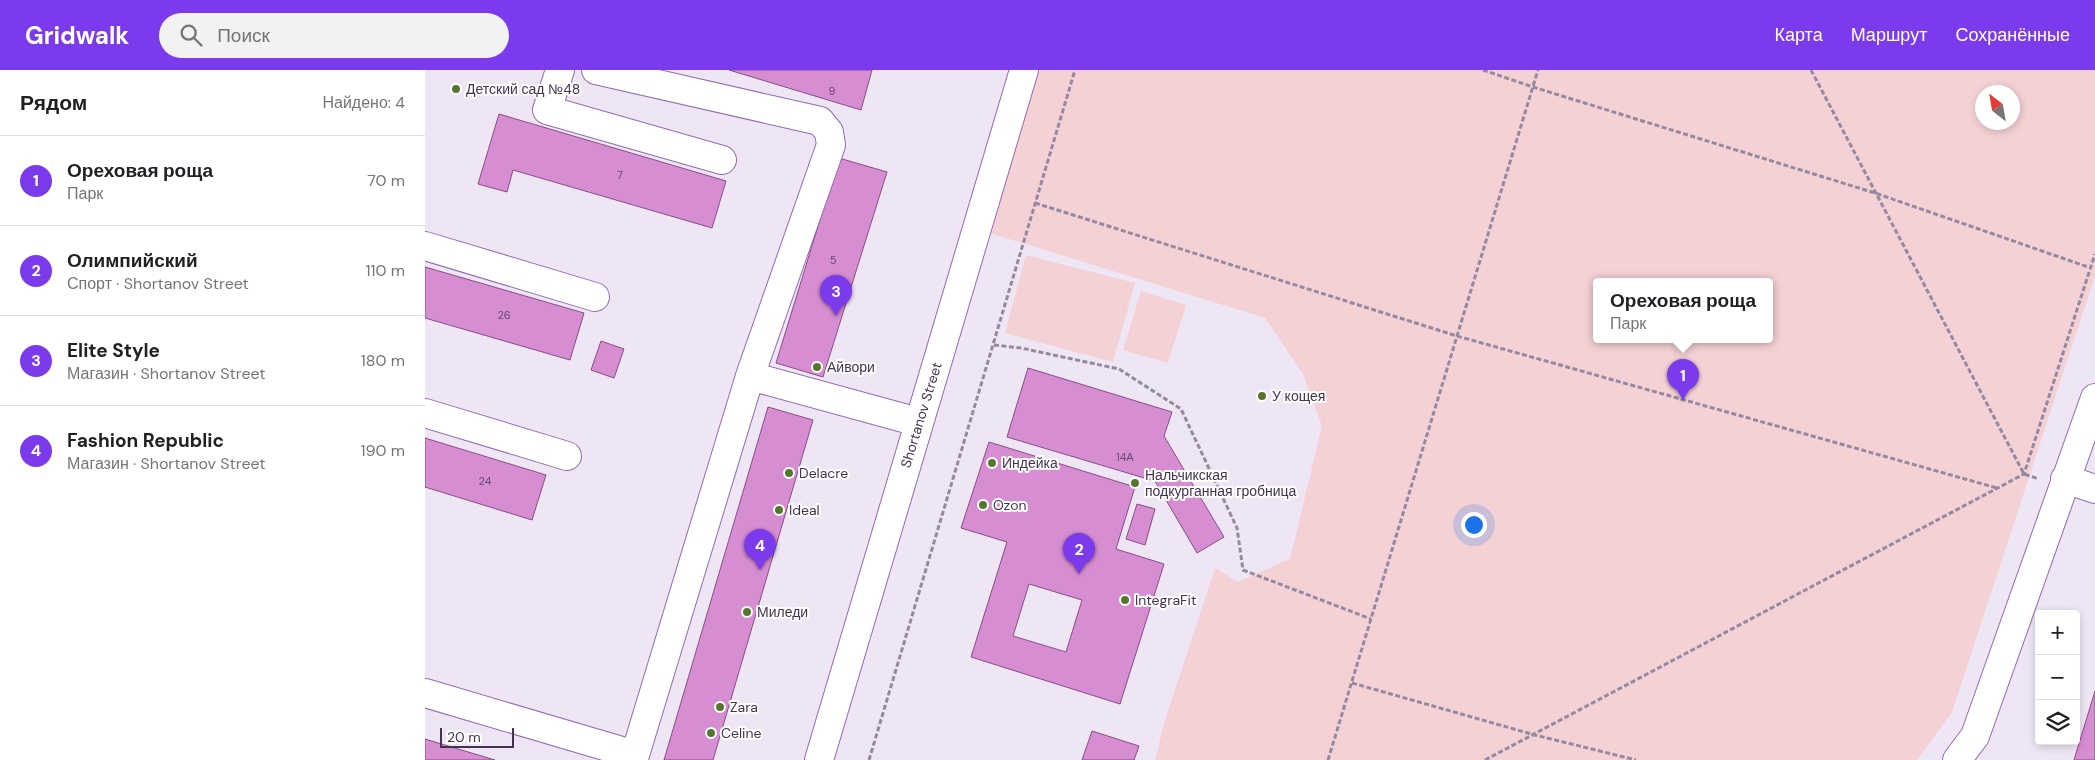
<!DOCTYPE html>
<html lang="ru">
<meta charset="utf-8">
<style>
body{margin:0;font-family:"DM Sans",sans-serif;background:#f2f2f2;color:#202124}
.controls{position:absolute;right:15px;bottom:15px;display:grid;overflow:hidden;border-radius:5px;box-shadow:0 2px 8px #0003}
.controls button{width:45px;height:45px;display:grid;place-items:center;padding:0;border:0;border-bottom:1px solid #e0e0e0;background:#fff;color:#202124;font:25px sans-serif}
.compass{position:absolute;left:1550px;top:15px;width:45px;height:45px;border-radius:50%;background:#fff;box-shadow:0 2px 8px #0003;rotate:329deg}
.scale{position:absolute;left:15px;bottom:12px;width:74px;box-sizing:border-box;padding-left:5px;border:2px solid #433350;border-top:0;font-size:14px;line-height:18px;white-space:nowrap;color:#433350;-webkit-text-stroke:4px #fff;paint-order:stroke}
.you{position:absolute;left:1048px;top:454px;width:18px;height:18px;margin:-12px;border:4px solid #fff;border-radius:50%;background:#1a73e8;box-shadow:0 0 0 8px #1a73e833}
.badge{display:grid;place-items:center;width:32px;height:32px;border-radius:50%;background:#7c3aed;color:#fff;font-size:16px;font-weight:700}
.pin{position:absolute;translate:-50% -41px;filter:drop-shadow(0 1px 2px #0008)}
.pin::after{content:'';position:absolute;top:26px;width:18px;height:15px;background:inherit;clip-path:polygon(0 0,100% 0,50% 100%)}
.popup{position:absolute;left:1168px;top:208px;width:180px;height:65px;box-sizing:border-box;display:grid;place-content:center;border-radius:5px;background:#fff;filter:drop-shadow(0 1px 4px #0005);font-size:16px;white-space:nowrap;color:#757577}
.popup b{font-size:19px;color:#202124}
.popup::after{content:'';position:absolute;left:50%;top:100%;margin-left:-10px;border:10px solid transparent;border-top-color:#fff}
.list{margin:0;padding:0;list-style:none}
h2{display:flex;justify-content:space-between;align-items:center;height:65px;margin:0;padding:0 20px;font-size:21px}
h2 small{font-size:16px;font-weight:400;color:#757577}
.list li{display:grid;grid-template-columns:32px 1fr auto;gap:15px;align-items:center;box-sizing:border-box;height:90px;padding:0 20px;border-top:1px solid #e0e0e0}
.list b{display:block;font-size:19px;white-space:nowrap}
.list p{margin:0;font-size:16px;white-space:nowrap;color:#757577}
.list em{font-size:16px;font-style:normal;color:#757577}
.icon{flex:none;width:28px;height:28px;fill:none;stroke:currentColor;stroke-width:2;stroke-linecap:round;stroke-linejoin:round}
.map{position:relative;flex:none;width:1670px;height:690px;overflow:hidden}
header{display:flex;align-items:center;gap:30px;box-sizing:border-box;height:70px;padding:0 25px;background:#7c3aed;color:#fff}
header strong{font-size:24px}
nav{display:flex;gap:28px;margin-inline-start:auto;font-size:18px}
.search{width:350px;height:45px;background:#f2f2f2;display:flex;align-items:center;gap:12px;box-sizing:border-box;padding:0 18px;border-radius:28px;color:#757577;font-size:19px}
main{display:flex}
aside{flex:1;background:#fff}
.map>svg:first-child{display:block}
.green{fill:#f4d1d5;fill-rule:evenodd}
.building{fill:#d78dd2;stroke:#884d84;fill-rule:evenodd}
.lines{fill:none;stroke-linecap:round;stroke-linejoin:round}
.minor-casing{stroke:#926bb0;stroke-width:30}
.path{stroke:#95899f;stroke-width:3;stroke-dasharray:5 2.5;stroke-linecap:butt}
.minor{stroke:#fff;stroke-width:28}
.poi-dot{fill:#56762d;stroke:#fff;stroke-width:2}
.labels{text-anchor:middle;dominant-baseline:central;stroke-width:4;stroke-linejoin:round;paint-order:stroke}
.number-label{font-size:11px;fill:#684a70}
.poi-label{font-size:14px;fill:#433350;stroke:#fff;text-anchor:start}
.street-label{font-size:14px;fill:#433350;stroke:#fff}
</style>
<header>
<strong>Gridwalk</strong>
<div class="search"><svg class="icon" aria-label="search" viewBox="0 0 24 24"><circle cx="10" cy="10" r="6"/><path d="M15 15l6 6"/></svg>Поиск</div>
<nav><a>Карта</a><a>Маршрут</a><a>Сохранённые</a></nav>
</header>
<main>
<aside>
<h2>Рядом<small>Найдено: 4</small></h2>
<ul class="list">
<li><span class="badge">1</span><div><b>Ореховая роща</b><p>Парк</p></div><em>70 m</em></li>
<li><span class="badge">2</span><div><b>Олимпийский</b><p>Спорт · Shortanov Street</p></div><em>110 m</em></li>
<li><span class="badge">3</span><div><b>Elite Style</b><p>Магазин · Shortanov Street</p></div><em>180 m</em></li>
<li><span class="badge">4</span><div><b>Fashion Republic</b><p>Магазин · Shortanov Street</p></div><em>190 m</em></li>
</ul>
</aside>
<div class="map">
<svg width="1670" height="690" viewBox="0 0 1670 690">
<rect width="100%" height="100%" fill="#eee6f5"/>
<path class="green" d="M614,0h1056v206l-143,436 -35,48h-762l10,-40 50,-152 23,14 52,-23 32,-133 -19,-52 -38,-56 -275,-85zM1588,22v30h-30v-30zM1344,211v58h-172v-58z
M601,185l109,28 -22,79 -108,-29z
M716,221l45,14 -18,58 -45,-13z"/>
<path class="building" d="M304,0h143l-11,40z
M74,44l227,67 -14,47 -199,-58 -6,22 -29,-8z
M414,88l48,14 -64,205 -47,-14z
M0,197l159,46 -14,47 -145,-42z
M176,271l23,8 -10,29 -23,-8z
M603,298l144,44 -8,24 60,101 -27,16 -45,-77 -1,4 -144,-43z
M343,337l45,13 -100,340h-49z
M0,368l121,37 -14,45 -107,-33z
M564,372l146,45 -19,62 48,15 -44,140 -149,-47 36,-115 -46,-14zM604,514l53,16 -16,52 -53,-16z
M712,434l18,5 -10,36 -19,-6z
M1670,621v69h-21z
M667,661l47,15 -5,14h-52z
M0,669l23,7 47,14h-70z"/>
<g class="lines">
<g class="minor-casing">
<path id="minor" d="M135,0l-13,40 175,50
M0,176l170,51
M325,306l168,46
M0,343l142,43
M1640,409l30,10
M0,623l210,62 115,-379 81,-231 -2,-13 -9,-11 -224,-51
M394,690l205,-690
M1532,690l18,-24 120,-338"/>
</g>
<path class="path" d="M1058,0l50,17 342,106 216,75
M1386,0l213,404 15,5
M610,133l422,133 540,152
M569,275l27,3 98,21 62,40 56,119 6,42 128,49
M927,613l183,52 101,25
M444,690l206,-690
M903,690l210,-690
M1060,690l539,-286 71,-220"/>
<use href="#minor" class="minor"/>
</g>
<g class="poi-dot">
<circle cx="31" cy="19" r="5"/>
<circle cx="392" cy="297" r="5"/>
<circle cx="837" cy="326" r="5"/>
<circle cx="567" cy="393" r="5"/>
<circle cx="364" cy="403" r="5"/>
<circle cx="710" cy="413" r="5"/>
<circle cx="558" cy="435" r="5"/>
<circle cx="354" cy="440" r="5"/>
<circle cx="700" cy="530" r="5"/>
<circle cx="322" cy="542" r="5"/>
<circle cx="295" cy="637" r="5"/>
<circle cx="286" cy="663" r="5"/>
</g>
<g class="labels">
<g class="number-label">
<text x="407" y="21">9</text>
<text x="195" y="105">7</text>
<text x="408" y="190">5</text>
<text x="79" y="245">26</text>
<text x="700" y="387">14А</text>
<text x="60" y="411">24</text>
</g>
<g class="poi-label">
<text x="41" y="19">Детский сад №48</text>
<text x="402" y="297">Айвори</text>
<text x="847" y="326">У кощея</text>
<text x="577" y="393">Индейка</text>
<text x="374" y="403">Delacre</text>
<text x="720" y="405">Нальчикская<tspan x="720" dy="16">подкурганная гробница</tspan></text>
<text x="568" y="435">Ozon</text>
<text x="364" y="440">Ideal</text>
<text x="710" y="530">IntegraFit</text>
<text x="332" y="542">Миледи</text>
<text x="305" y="637">Zara</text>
<text x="296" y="663">Celine</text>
</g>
<g class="street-label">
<text transform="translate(496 345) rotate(-73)">Shortanov Street</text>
</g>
</g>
</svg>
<div class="controls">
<button>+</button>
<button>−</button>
<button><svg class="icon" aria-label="layers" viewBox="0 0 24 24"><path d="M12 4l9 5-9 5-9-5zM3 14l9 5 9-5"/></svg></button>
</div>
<svg class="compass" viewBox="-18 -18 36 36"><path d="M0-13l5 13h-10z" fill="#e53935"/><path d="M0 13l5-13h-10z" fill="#757577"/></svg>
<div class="scale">20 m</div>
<div class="you"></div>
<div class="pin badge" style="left:1258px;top:330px">1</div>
<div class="popup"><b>Ореховая роща</b>Парк</div>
<div class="pin badge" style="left:654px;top:504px">2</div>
<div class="pin badge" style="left:411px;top:246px">3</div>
<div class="pin badge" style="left:335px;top:500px">4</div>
</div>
</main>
